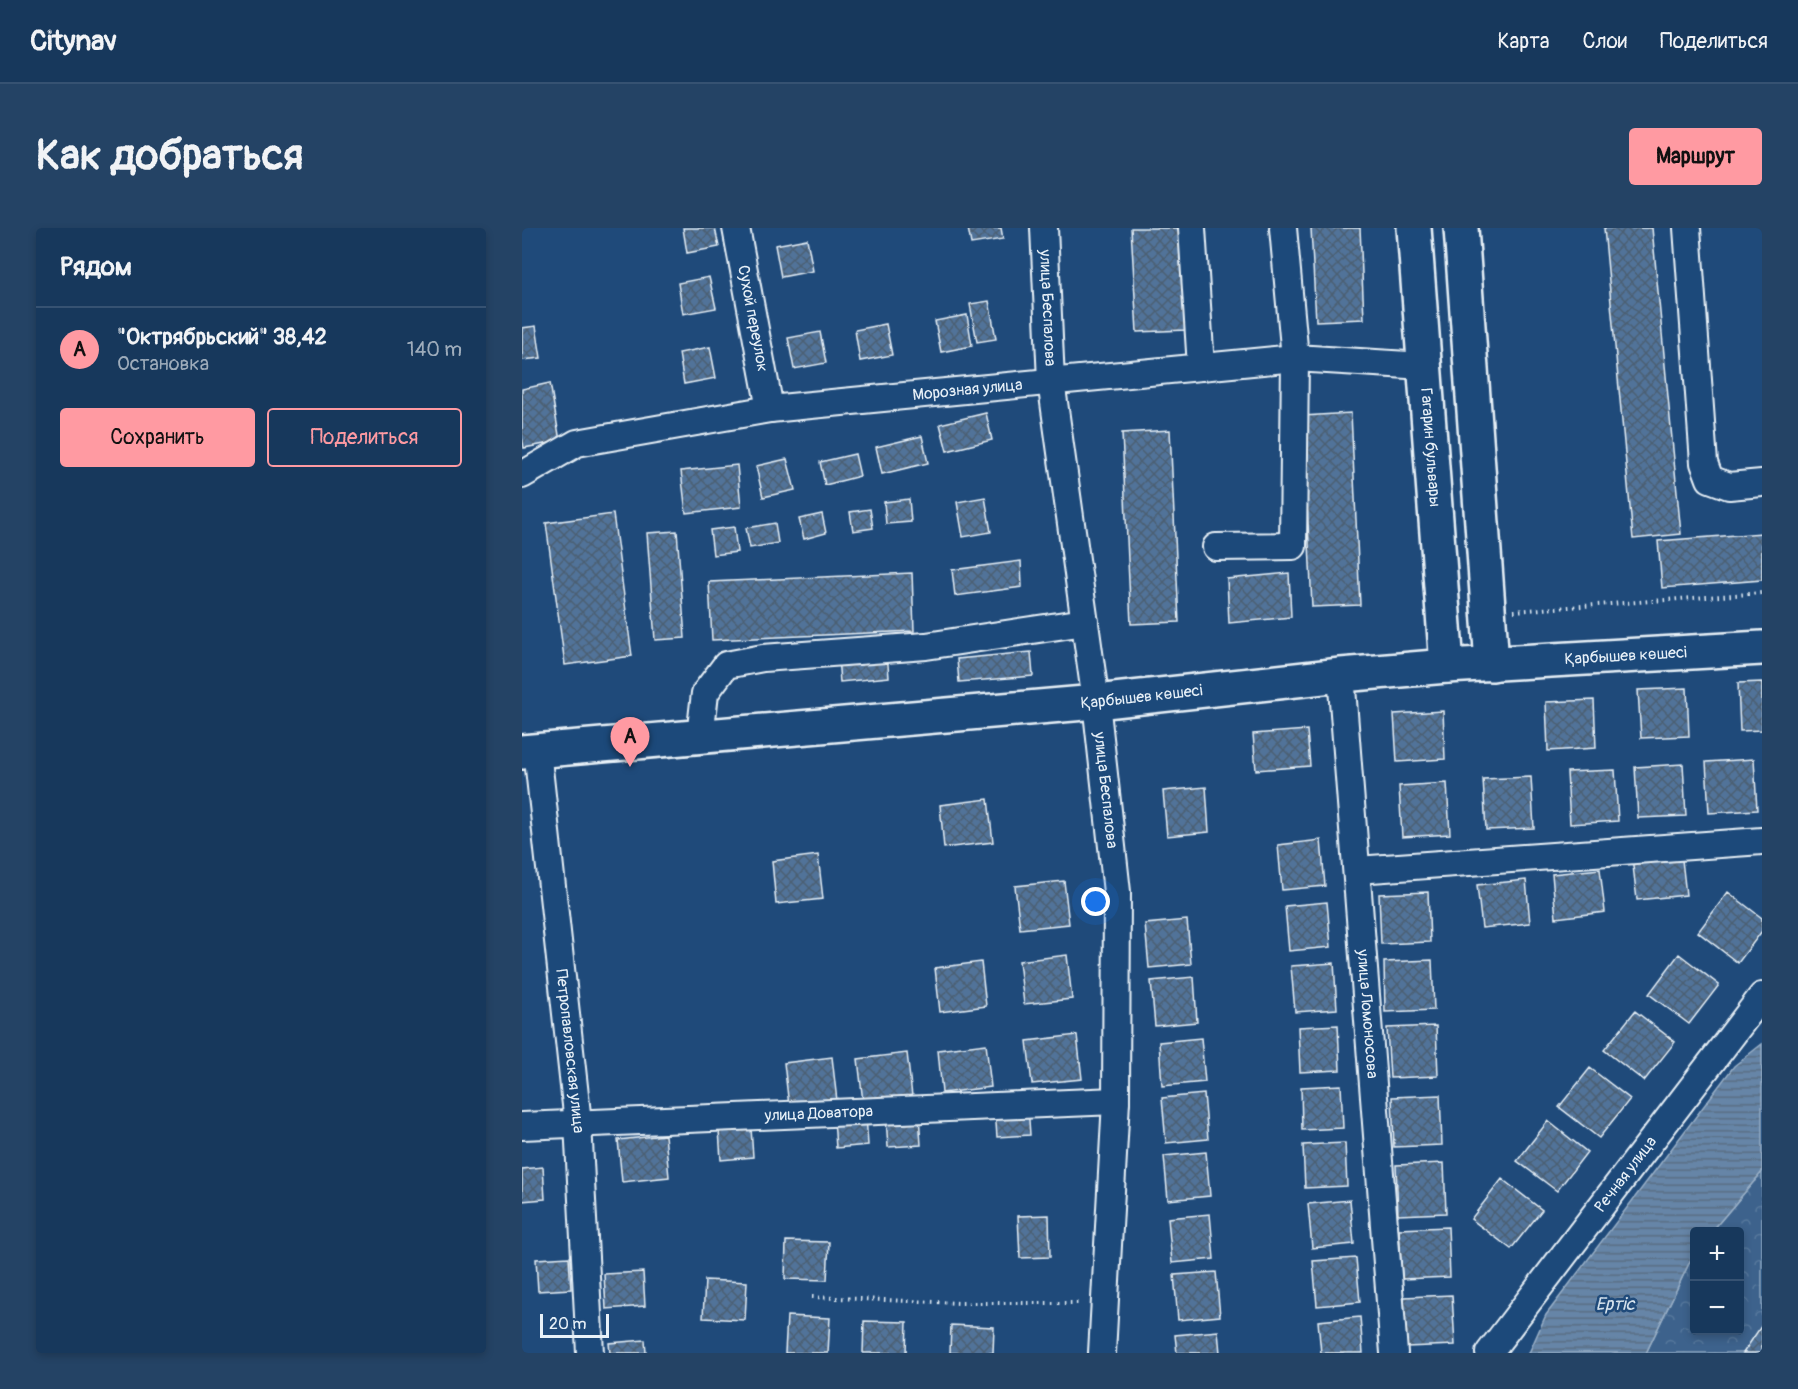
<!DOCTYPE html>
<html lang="ru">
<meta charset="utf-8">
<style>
body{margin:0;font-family:Pangolin,sans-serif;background:#244365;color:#f1f3f6}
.controls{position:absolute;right:18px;bottom:18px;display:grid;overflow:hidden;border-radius:6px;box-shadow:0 3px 9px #0003}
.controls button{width:54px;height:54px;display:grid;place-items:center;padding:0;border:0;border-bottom:2px solid #365272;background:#17385c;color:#f1f3f6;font:30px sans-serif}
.scale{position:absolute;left:18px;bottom:15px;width:69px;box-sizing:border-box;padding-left:6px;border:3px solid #e8f1f8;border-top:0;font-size:16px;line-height:21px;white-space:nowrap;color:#e8f1f8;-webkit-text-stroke:4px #1f4a7a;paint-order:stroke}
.you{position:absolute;left:574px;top:674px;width:21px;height:21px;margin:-15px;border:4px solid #fff;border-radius:50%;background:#1a73e8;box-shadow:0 0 0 9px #1a73e833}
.badge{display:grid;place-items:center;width:39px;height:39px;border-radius:50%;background:#ff9aa2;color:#111;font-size:20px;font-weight:700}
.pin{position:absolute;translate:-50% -50px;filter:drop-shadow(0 2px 3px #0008)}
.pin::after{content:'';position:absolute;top:32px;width:21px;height:18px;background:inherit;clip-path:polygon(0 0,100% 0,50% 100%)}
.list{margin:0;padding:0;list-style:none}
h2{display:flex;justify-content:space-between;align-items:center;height:78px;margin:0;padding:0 24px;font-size:26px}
h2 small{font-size:20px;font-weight:400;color:#9eacbb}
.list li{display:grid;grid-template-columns:39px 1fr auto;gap:18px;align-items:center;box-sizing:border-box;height:84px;padding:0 24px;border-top:2px solid #365272}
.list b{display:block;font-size:22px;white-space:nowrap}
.list p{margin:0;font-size:20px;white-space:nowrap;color:#9eacbb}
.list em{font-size:20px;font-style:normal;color:#9eacbb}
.actions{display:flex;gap:12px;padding:18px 24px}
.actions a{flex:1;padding:14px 0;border:2px solid #ff9aa2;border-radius:6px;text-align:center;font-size:21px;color:#ff9aa2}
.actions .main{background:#ff9aa2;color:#111}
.map{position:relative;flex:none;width:1240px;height:1125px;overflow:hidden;border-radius:6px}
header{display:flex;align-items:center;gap:36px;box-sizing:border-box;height:84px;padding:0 30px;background:#17385c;border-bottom:2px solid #365272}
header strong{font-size:28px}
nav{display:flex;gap:33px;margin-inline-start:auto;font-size:21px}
.intro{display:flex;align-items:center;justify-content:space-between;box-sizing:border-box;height:144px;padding:0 36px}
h1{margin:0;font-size:42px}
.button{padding:15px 27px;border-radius:6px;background:#ff9aa2;color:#111;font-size:21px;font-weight:700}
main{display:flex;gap:36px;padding:0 36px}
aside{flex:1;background:#17385c;border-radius:6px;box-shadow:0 3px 9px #0003}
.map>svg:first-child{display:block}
.forest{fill:url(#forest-crowns);stroke:#92aac2;stroke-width:1.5}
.water{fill:url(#water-rules);stroke:#9ab0c7;stroke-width:1.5}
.building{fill:url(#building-cross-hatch);stroke:#e8f1f8;stroke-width:1.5}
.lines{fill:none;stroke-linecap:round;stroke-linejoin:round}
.minor-casing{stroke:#e8f1f8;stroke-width:30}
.major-casing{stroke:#e8f1f8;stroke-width:38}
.path{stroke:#e8f1f8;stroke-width:4;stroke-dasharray:1.5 4.5;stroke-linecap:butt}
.minor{stroke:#1f4a7a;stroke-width:26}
.major{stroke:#1f4a7a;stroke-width:33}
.labels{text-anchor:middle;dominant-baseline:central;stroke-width:5;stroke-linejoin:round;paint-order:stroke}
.street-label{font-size:16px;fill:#e8f1f8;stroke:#1f4a7a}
.water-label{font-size:18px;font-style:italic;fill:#d4e1ec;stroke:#1f4a7a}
</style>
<header>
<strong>Citynav</strong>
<nav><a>Карта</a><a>Слои</a><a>Поделиться</a></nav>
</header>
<div class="intro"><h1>Как добраться</h1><a class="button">Маршрут</a></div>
<main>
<aside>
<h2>Рядом<small></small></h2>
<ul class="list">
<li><span class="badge">A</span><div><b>&quot;Октрябрьский&quot; 38,42</b><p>Остановка</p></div><em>140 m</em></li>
</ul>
<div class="actions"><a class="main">Сохранить</a><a>Поделиться</a></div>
</aside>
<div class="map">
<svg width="1240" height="1125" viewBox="0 0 1240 1125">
<defs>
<pattern id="forest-crowns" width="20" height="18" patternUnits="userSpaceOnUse" patternTransform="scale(1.5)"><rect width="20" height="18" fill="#3c628c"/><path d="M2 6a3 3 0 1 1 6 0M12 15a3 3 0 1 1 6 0" fill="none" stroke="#58799d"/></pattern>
<pattern id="water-rules" width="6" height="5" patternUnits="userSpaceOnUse" patternTransform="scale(1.5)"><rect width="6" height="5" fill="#6685a7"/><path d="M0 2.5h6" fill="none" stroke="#596d82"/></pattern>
<pattern id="building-cross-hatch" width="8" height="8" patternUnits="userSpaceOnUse" patternTransform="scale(1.5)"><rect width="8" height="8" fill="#517399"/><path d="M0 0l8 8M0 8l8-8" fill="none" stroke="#4c5e72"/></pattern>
</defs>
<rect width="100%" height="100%" fill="#1f4a7a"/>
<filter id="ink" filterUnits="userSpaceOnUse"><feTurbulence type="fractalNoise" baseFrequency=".0167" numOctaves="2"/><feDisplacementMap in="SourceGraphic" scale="12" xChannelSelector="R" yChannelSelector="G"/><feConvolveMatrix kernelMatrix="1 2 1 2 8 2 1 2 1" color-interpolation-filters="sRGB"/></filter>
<g filter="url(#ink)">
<path class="forest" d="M1240,944v181h-116l48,-100v77h46v-98l-28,-1z"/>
<path class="water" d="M1240,816v128l-50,59 -18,1v21l-48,100h-117l17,-38 188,-249z"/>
<path class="building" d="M161,0h32l4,19 -32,6z
M446,0h33l2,11 -32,5z
M609,0h49l6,102 -49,2z
M789,0h49l4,91 -48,2z
M1082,0h48l29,306 -48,5z
M285,11l6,32 -32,6 -6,-32z
M187,49l7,31 -33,6 -5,-31z
M467,73l7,38 -19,3 -7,-38z
M445,87l5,31 -31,6 -6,-31z
M364,96l6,31 -32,6 -5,-31z
M14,98l5,32 -19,2v-32z
M298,104l6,31 -32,6 -6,-31z
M188,119l6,31 -32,6 -5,-31z
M28,155l10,58 -36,7 -2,-11v-48z
M464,185l6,27 -45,11 -7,-27z
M829,185l9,192 -48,2 -9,-191z
M648,202l9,192 -48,2 -9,-191z
M400,208l6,27 -46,11 -6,-27z
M333,226l5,22 -35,9 -5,-23z
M265,231l8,31 -32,7 -7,-31z
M215,237l4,42 -55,6 -5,-42z
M463,269l6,35 -28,5 -6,-35z
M387,271l2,23 -25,2 -2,-22z
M348,281l3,19 -20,3 -3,-19z
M91,286l19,142 -67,9 -19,-142z
M300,286l4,19 -22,6 -5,-20z
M253,295l3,20 -28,5 -4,-20z
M212,299l3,25 -24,3 -3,-25z
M155,303l8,107 -30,2 -8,-107z
M1240,305v47l-100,8 -4,-47z
M499,333l1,26 -67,9 -3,-26z
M390,345l2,58 -202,9 -3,-58z
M767,345l2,44 -62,6 -2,-44z
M509,424l2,24 -74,6 -2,-23z
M365,425l2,24 -49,5 -2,-24z
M1240,454v48l-22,1 -2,-48z
M1165,460l2,48 -48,2 -3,-48z
M1072,472l2,48 -48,3 -2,-49z
M921,483l2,48 -48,3 -3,-48z
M785,502l3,36 -54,4 -3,-36z
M1232,531l3,51 -48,3 -3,-51z
M1161,536l3,52 -48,2 -3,-51z
M1093,542l3,51 -48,3 -3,-52z
M1009,549l3,51 -48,2 -3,-51z
M925,555l3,51 -48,3 -3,-51z
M684,559l3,45 -42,4 -4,-45z
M466,571l5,43 -49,6 -4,-43z
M799,612l4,46 -43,4 -4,-45z
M1159,623l5,44 -49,5 -5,-43z
M296,627l5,44 -47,5 -4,-43z
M1078,641l5,43 -49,6 -4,-44z
M1004,652l4,43 -48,5 -5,-43z
M542,653l5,43 -49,5 -5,-43z
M906,664l2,50 -49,2 -2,-50z
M1206,664l34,26v13l-24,32 -40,-31z
M805,674l4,45 -42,4 -4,-45z
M665,692l4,44 -42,4 -4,-44z
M1157,726l40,31 -30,39 -40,-30z
M545,727l5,44 -48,5 -5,-43z
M910,732l2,50 -49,2 -1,-50z
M459,734l5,44 -46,6 -5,-44z
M812,735l3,46 -42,3 -4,-46z
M672,749l3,45 -42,4 -4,-45z
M1113,783l40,31 -31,39 -40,-31z
M816,797l2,45 -40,2 -2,-45z
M914,798l2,50 -48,2 -3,-50z
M555,807l5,44 -50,5 -5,-43z
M679,810l4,44 -43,4 -3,-44z
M464,816l5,43 -49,6 -4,-43z
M385,825l5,43 -49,6 -5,-43z
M310,829l5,44 -48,5 -5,-43z
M1068,840l40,31 -31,39 -40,-31z
M819,857l2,43 -41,2 -1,-43z
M682,866l4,45 -42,4 -4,-45z
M918,867l2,50 -48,2 -2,-50z
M506,878l2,29 -33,2 -2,-29z
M397,887l2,30 -33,2 -2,-29z
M344,888l2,29 -32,3 -2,-29z
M1026,893l39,31 -30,39 -40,-30z
M229,900l2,29 -32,3 -2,-30z
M143,907l4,42 -47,5 -4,-42z
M823,915l2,43 -42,2 -2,-43z
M684,924l4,44 -42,4 -4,-44z
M922,935l2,50 -48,2 -2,-50z
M21,939l2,32 -23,2v-32z
M980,951l40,31 -31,39 -40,-30z
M828,972l4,44 -42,4 -4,-44z
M688,986l4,45 -42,4 -4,-45z
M527,987l1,42 -30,1 -2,-42z
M926,999l2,50 -48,2 -3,-50z
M264,1013l43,1 -2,38 -42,-1z
M47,1029l2,32 -33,2 -2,-32z
M834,1030l4,44 -43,4 -4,-45z
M121,1044l2,34 -39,3 -2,-35z
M694,1044l4,44 -42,4 -4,-45z
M183,1052l42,2 -2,38 -42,-2z
M930,1067l3,50 -49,2 -2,-50z
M265,1088l43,2 -2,35h-43z
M838,1089l3,36h-42l-3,-32z
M342,1093l43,1 -1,31h-43z
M429,1097l43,2 -1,26h-43z
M1240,1097v28h-19z
M696,1103l2,22h-43l-2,-18z
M123,1112l1,13h-36l-1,-10z"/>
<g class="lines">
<g class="minor-casing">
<g id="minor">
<path id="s1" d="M214,0l34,181"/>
<path id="s2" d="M522,0l7,153 45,321 21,190 -1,209 -14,252"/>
<path d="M670,0l9,139"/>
<path d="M1165,0l17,235 6,16 19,7 33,-3"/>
<path id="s3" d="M0,247l55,-32 193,-34 525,-51 129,8"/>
<path d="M694,319l77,-1 2,-188 -12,-130"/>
<path id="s4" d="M819,447l53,678"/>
<path d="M178,509l5,-44 21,-28 37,-7 163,-12 159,-24"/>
<path id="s5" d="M15,522l41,373 12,230"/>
<path d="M835,642l405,-29"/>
<path id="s6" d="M0,898l594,-25"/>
<path id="s7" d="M967,1125l273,-357"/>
</g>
</g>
<g class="major-casing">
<g id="major">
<path id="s8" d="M892,0l33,438"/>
<path d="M939,0l31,436"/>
<path id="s9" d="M0,524l574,-50 245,-27 106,-9 315,-18"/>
</g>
</g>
<path class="path" d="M992,383l248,-18
M290,1069l148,6h121"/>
<use href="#minor" class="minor"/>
<use href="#major" class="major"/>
</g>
</g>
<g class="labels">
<g class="street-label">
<text stroke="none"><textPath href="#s2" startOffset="80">улица Беспалова</textPath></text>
<text stroke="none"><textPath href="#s1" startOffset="92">Сухой переулок</textPath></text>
<text stroke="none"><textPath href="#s3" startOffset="458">Морозная улица</textPath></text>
<text stroke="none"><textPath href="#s8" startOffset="220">Гагарин бульвары</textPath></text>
<text stroke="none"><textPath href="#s9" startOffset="1108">Қарбышев көшесі</textPath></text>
<text stroke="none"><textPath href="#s9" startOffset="622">Қарбышев көшесі</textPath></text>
<text stroke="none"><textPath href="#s2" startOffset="566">улица Беспалова</textPath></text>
<text stroke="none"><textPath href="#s4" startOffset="340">улица Ломоносова</textPath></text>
<text stroke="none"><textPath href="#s5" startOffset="303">Петропавловская улица</textPath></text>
<text stroke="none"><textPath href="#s6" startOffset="297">улица Доватора</textPath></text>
<text stroke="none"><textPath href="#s7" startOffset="225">Речная улица</textPath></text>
</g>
<g class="water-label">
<text x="1093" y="1076">Ертіс</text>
</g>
</g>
</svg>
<div class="controls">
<button>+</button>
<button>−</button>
</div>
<div class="scale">20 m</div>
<div class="you"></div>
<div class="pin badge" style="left:108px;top:539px">A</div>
</div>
</main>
